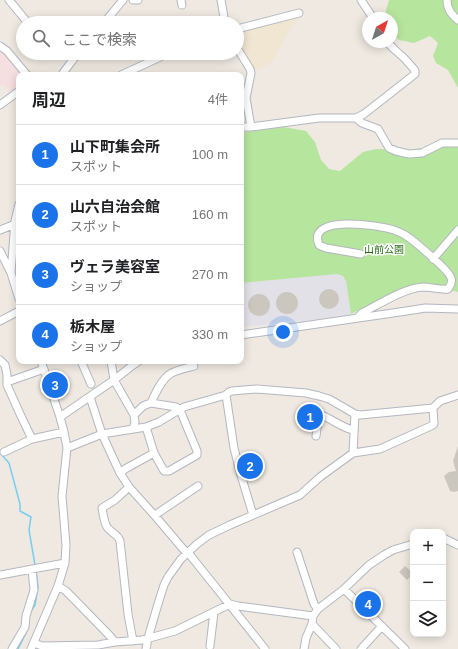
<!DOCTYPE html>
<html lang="ja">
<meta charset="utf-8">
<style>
body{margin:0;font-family:Arial,"Noto Sans JP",sans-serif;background:#f6f6f6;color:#202124}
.controls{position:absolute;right:12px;bottom:12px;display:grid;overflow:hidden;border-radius:8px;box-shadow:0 2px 10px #0003}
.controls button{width:36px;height:36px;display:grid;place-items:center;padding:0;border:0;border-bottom:1px solid #e0e0e0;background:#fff;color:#202124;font:20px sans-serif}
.compass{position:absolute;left:362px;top:12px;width:36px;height:36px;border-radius:50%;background:#fff;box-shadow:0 2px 10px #0003;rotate:39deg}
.you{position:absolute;left:283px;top:332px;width:14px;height:14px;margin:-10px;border:3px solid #fff;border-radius:50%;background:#1a73e8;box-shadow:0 0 0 6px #1a73e833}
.badge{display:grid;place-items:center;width:26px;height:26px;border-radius:50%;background:#1a73e8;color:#fff;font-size:13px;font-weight:700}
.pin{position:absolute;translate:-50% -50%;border:2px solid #fff;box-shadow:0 1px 4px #0006}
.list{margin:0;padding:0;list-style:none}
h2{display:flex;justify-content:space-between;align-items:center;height:52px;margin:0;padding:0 16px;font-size:17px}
h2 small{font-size:13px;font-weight:400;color:#757577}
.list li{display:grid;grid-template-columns:26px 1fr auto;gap:12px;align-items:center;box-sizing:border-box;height:60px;padding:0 16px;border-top:1px solid #e0e0e0}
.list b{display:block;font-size:15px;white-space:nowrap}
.list p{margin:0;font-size:13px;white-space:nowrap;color:#757577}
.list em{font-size:13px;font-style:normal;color:#757577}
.icon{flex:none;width:22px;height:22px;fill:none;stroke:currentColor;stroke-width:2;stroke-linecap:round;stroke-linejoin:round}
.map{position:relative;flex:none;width:458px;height:649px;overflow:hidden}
.search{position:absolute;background:#fff;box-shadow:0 2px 10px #0003;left:16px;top:16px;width:228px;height:44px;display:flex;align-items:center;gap:10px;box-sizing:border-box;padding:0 14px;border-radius:22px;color:#757577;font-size:15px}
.panel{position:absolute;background:#fff;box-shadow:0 2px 10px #0003;left:16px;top:72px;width:228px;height:292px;border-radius:8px}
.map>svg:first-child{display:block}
.industrial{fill:#e3e1e8}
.education{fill:#f0e6d1}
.medical{fill:#f5dfe0}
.green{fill:#b6e59e}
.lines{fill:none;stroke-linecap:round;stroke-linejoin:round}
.stream{stroke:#75cff0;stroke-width:1.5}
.building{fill:#cbc7bf}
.minor-casing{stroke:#b4b7c1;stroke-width:9}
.minor{stroke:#fff;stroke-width:7}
.labels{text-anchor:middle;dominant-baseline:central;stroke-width:3;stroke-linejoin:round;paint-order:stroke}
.park-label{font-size:10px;fill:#2c6e1b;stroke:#fff}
</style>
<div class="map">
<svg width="458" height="649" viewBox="0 0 458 649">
<rect width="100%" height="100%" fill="#efe9e1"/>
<path class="industrial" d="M337,274l6,2 3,5 5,33 -2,1 -45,6 -63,6v-44z"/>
<path class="education" d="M298,16l1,3 -8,8 -19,35 -16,9 -19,-31v-8z"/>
<path class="medical" d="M0,48l25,27h-6v14l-7,5 -9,-10 -3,2z"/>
<path class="green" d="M389,0h69v88l-10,-18 -12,-7 -3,-7 5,-13 -8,-7 -16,7 -15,-3 -7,-5v-17h-8z
M284,127l22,4 9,11 6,18 8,9 11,2 23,-19 13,-3 33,1 12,-2h16l21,-6v150l-10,-3 -22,-1 -39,8 -36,18 -5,-33 -3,-5 -6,-2 -96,9v-148l3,-3z"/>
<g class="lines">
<path class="stream" d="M0,453l9,10 11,41v7l11,6 -2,13 6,35
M31,611l4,-6 3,-18 -2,-16
M18,649l8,-16 2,-6"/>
</g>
<path class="building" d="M319 299a10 10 0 1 1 20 0a10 10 0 1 1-20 0Z
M276 303a11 11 0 1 1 22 0a11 11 0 1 1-22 0Z
M248 305a11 11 0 1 1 22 0a11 11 0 1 1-22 0Z
M304,412l13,3 -1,8 -14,-3z
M458,446v45l-4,1 -4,-1 -6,-15 5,-4 7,-1 -3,-10z
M244,463h13v7l-14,-1z
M405,566l8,7v1l-6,6 -8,-8z"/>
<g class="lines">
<g class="minor-casing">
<path id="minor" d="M9,0l19,23
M133,0h5
M181,0l1,5
M221,0l4,23
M361,0l12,18
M447,0c0,9 4,14 11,20
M104,23l19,-23
M237,29l62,-16
M0,46l7,5 20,24
M237,48l13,21 1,4 -5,25 5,29
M66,53l7,7
M63,75v-2l15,-20
M121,75l48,-22
M0,105l19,-14
M356,118l6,5 16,6 11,19 7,3 13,3 13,-1 20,-10h16
M241,127h10l68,-9h37l8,-4 51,-40v-3l-2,-3 -9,-10 -9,-8 -8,-8
M0,230l18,-7
M0,251l11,22 8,26
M433,259l25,-29
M11,273l4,-52 4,-17
M357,318l5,-5c16,-8 42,-25 61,-26 8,0 17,3 25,2 2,-3 5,-6 3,-11 -2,-8 -38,-38 -46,-43 -4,-2 -8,-4 -11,-5 -15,-5 -88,-16 -75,15l7,3 35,6
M0,321l19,-10
M241,335l145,-21 27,-4 12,-2 33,1
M0,360l5,5 2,10v10l13,29 12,25
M81,361l10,23
M111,361l3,19 20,35 1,7 -2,7
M7,382l37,-13
M226,395l8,53 6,24 13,43
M90,397l12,37 18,39 9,14 27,30 28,33 6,5 75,94
M151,403c4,-9 10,-23 19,-29 6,-4 16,-6 24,-8
M134,415l9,-9 5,-2 3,-1 25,4 4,3 17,41v4l-28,16h-5l-10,-18 -8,-26
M60,417l54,-37 19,-15 6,-4
M316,436l3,-22c12,4 22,14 35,16
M67,448l35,-14 44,-7 13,-5 25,-15 42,-12 3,-3 3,-1 25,-2 49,4 13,3 10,3 26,15 5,1 73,-7 7,-7 18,-6
M4,452l28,-13 32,-7
M353,453l2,-39
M120,473l5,-4 29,-16
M129,487l-14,13 -13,8c1,6 2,14 5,19 4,6 11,7 13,14l8,73 5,27
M155,515l43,-29
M443,538l15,7
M297,552l17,52 4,5
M0,575l65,-12
M58,586l8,5 44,45 5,6 27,-2 33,-9 55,-27 8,2 75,10
M344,589l61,60
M312,624l24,25
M34,643l8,3 56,-1 17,-3
M210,646l4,-34
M12,649l13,-22 1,-11 8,-26 -2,-21
M31,649l27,-63 7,-23 1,-18 -4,-49 5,-48 -3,-16 -4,-15 -19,-56
M146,649l2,-11 10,-34 6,-19 4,-8 13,-18 16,-15 12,-9 21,-10 70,-30 20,-18 33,-24 27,-4 51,-23 3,-2 -1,-16
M304,649l2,-11 6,-14 1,-8 5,-7 26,-20 25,-24 15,-10 9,-5 20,-6
M361,649l21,-23"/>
</g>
<use href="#minor" class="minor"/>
</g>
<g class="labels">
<g class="park-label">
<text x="384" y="249">山前公園</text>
</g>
</g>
</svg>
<div class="controls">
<button>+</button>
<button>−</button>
<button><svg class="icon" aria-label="layers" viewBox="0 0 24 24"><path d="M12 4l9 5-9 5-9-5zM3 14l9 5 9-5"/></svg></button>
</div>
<svg class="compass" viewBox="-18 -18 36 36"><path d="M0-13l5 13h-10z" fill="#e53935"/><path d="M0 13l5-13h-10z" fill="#757577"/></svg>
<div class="you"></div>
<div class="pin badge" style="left:310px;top:417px">1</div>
<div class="pin badge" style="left:250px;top:466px">2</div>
<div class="pin badge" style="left:55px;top:385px">3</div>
<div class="pin badge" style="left:368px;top:604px">4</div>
<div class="search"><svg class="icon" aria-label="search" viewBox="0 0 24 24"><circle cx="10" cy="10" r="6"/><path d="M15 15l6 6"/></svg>ここで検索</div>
<section class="panel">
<h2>周辺<small>4件</small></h2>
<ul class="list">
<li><span class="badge">1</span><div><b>山下町集会所</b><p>スポット</p></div><em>100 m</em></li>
<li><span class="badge">2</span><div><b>山六自治会館</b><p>スポット</p></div><em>160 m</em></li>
<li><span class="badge">3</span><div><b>ヴェラ美容室</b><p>ショップ</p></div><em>270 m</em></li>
<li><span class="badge">4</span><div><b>栃木屋</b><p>ショップ</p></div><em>330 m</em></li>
</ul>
</section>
</div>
